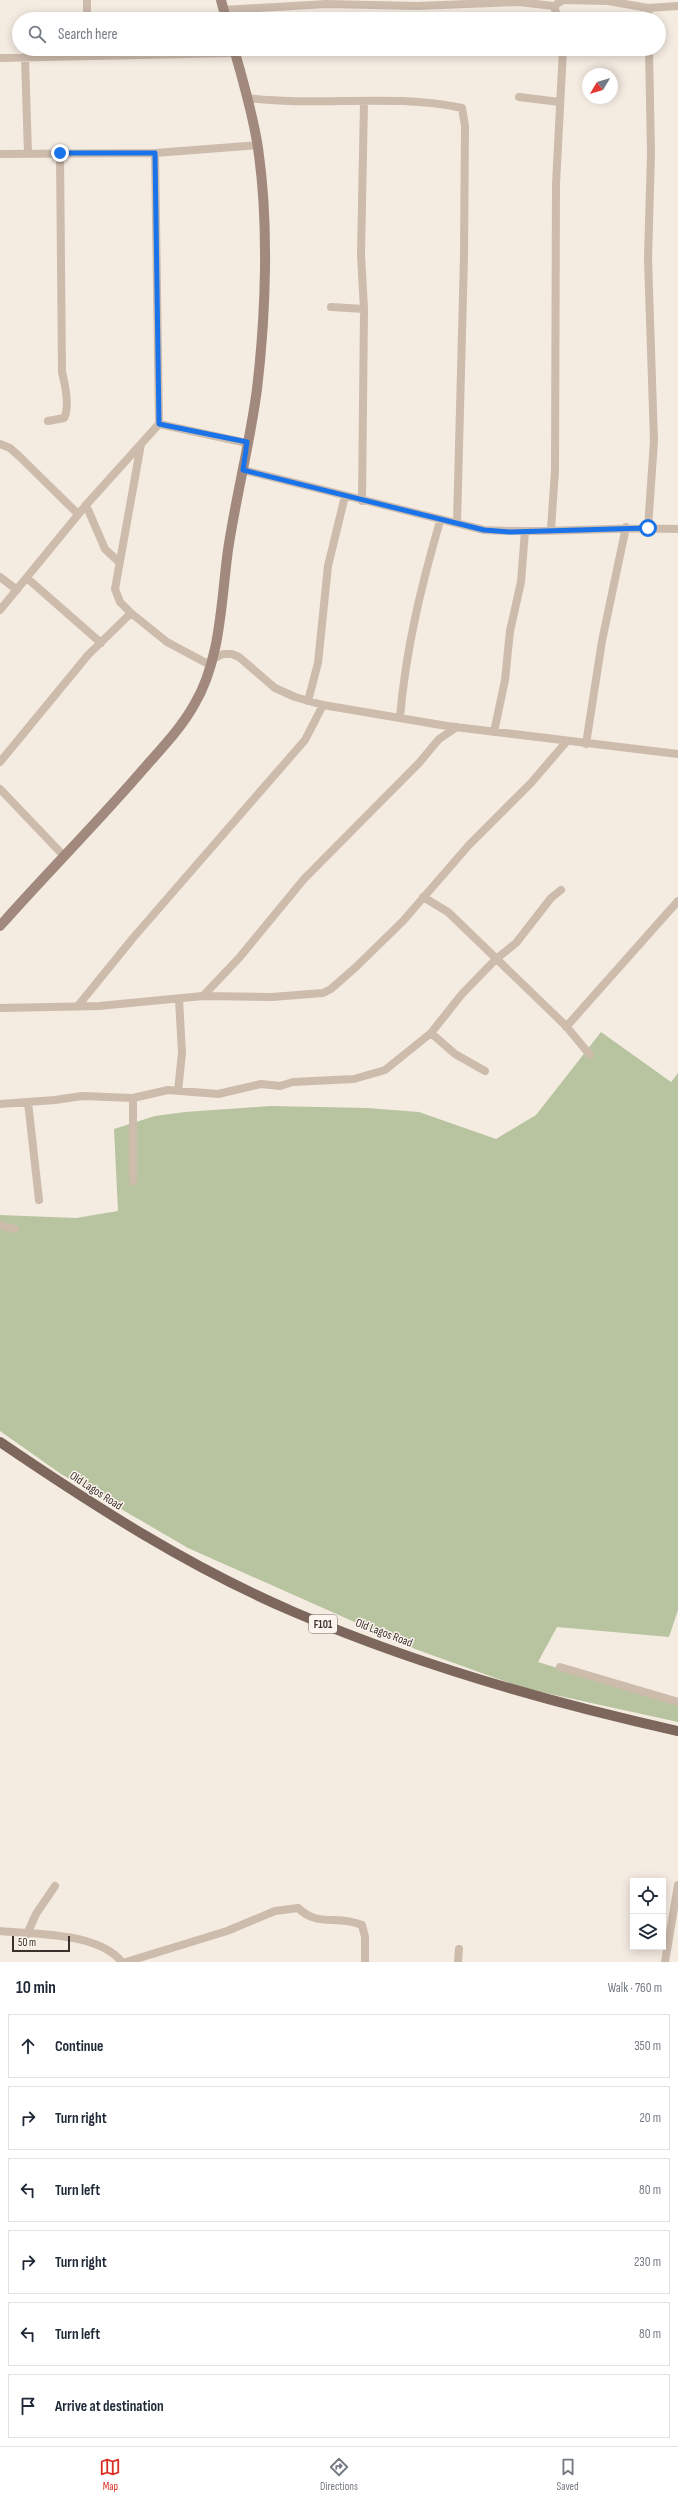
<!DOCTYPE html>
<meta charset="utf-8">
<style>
body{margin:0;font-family:"Sofia Sans Condensed",sans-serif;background:#f2f2f3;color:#1f2937}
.controls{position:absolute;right:12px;bottom:12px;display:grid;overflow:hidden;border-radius:0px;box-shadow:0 2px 10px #0003}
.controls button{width:36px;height:36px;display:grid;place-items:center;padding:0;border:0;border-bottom:1px solid #e0e1e3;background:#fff;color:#1f2937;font:20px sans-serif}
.compass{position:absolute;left:582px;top:68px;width:36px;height:36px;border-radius:50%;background:#fff;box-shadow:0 2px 10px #0003;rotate:232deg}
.scale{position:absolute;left:12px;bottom:10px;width:58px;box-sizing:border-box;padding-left:4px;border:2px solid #3b302b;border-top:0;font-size:11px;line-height:14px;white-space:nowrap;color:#3b302b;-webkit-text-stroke:3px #fbf5ee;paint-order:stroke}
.stop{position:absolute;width:12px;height:12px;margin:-9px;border:3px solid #1a73e8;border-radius:50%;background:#fff}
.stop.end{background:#1a73e8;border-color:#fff;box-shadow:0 1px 4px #0008}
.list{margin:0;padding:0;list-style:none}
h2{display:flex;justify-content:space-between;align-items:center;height:52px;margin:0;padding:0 16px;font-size:17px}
h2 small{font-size:13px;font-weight:400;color:#747a83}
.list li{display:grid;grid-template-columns:26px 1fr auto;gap:12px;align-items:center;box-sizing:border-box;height:64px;margin:0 8px 8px;padding:0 8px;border:1px solid #e0e1e3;border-radius:0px}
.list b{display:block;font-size:15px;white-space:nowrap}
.list em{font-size:13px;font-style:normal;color:#747a83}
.icon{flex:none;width:22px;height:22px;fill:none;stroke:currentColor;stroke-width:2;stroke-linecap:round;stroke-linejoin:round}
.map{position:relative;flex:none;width:678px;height:1962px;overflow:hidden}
.search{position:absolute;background:#fff;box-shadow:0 2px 10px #0003;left:12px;right:12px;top:12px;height:44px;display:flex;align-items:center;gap:10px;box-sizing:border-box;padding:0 14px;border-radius:22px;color:#747a83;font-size:15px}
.sheet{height:484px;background:#fff}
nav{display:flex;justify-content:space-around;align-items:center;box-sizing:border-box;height:56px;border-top:1px solid #e0e1e3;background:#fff;font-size:11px;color:#747a83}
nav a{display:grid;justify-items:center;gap:2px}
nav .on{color:#d93025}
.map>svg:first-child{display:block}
.green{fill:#b8c4a0}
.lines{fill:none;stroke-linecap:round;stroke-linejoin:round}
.street{stroke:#cdbbac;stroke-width:8}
.secondary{stroke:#a18a7d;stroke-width:10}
.primary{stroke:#7d675c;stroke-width:10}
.route{stroke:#1a73e8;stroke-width:5}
.labels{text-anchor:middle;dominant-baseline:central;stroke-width:3;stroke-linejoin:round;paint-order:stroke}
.shield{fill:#fbf5ee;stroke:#756b66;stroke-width:1}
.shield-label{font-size:11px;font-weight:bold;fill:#3b302b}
.street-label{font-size:12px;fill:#3b302b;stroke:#fbf5ee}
</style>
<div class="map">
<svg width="678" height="1962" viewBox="0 0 678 1962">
<rect width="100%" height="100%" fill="#f4ebe1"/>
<path class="green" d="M601,1032l70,50 7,-9v537l-9,27 -112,-10 -19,35 140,43v17l-155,-34 -108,-39 -227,-101 -127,-74 -61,-43v-216l76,3 42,-7 -4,-82 41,-13 30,-4 85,-6 97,2 52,4 77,27 40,-24z"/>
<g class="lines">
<path class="street" d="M87,0v19
M554,6l4,13
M648,8l1,11
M223,10l104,-6 90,2 102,-4 35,4 9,-6 45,1 40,7 30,-2
M25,57l3,97
M0,58l235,-5
M519,97l41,5
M247,98c71,9 145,-5 215,10l3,18 -1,131 -7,266
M364,102l-3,153 3,54
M0,154l155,-1 103,-8
M331,307l33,2 -2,192
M48,421l16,-3c6,-11 1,-34 -2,-46l-2,-219
M159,424l88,19
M0,444l10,4 9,8 59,58
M243,470l241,60c65,4 129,-4 194,-1
M86,505l19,44 14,13
M648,528l6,-87 -6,-182 3,-106 -2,-104
M551,529l4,-58 1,-287 7,-135
M0,577l17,13
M27,578l74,65
M0,610l86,-105 73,-81 -4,-271
M131,613l-11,-11 -5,-13 26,-145
M211,660l12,-6h9l7,3 36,31 20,9 28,8 124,21 231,28
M308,701l10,-38 10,-97 17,-70
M400,717c6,-69 21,-130 40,-196
M494,732l11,-52 5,-49 11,-49 4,-51
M586,744l16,-103 24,-114
M0,762l88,-107 43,-42 36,29 43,23
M0,789l64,67
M423,897l25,15 117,113 25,30
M203,996l36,-38 65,-79 115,-116 20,-24 18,-12
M77,1007l56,-69 172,-198 18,-35
M0,1008l99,-2 104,-10 69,1 51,-4 8,-4 26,-23 46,-45 66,-76 62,-62 36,-42
M566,1027l112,-126
M431,1033l24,21 30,17
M178,1091l4,-38 -3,-54
M28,1102l11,98
M0,1104l55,-4 27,-4 51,2 35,-8 50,4 43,-10 19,2 13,-4 61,-3 31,-9 46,-37 31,-39 34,-35 20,-16 35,-45 10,-8
M133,1181v-83
M0,1225l15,4
M560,1667l118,35
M0,1931c37,4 97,1 122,31
M27,1934l9,-20 19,-28
M126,1962l101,-31 48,-20 23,-3c21,20 38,6 64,17l3,12v25
M458,1962l1,-13
M665,1962l13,-77"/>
<path class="secondary" d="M221,0l5,19
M0,926c46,-52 95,-101 140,-153 19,-22 40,-43 54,-68 27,-45 27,-104 34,-155 8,-54 22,-107 29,-161 9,-76 12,-166 1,-241 -5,-34 -15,-67 -24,-99"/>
<path class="primary" d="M0,1442c94,64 189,125 294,170 123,53 253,90 384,119"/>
</g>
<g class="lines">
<path class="route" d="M60,153h95l4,271 88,18 -4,28 241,60 26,2 138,-4"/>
</g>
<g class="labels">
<rect class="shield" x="309" y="1615" width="28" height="18" rx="3"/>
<g class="shield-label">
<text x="323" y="1624">F101</text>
</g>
<g class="street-label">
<text transform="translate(96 1491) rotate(33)">Old Lagos Road</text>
<text transform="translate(384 1633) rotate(21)">Old Lagos Road</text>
</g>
</g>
</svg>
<div class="controls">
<button><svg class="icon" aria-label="locate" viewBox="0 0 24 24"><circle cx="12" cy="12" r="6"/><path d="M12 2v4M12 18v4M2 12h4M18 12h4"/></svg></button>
<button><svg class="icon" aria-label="layers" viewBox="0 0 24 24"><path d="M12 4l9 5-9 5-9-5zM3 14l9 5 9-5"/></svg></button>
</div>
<svg class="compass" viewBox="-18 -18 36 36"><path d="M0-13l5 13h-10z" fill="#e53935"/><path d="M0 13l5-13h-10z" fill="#747a83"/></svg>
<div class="scale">50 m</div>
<div class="stop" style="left:648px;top:528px"></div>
<div class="stop end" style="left:60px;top:153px"></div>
<div class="search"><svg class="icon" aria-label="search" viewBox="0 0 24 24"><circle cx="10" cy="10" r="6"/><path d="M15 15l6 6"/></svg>Search here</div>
</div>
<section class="sheet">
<h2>10 min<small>Walk · 760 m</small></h2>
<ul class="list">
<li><svg class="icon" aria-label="ahead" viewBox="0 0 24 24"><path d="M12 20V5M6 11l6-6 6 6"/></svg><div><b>Continue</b></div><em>350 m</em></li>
<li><svg class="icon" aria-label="right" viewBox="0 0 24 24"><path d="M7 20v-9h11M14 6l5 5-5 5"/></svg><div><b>Turn right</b></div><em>20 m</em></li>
<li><svg class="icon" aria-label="left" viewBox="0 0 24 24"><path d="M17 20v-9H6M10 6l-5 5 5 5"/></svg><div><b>Turn left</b></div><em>80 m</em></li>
<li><svg class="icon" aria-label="right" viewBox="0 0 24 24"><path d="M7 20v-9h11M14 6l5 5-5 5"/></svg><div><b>Turn right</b></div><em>230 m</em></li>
<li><svg class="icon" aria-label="left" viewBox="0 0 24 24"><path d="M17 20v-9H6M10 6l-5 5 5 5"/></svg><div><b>Turn left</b></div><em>80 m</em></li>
<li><svg class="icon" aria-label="arrive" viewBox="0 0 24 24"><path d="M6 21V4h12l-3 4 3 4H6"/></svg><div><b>Arrive at destination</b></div></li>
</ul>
</section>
<nav>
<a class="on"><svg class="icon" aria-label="map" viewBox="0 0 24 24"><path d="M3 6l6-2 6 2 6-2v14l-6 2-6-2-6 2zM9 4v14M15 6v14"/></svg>Map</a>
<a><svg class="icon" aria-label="directions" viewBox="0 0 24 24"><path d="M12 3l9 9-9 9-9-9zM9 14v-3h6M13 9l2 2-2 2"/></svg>Directions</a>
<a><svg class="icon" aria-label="saved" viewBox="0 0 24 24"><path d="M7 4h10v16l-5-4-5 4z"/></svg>Saved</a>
</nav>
